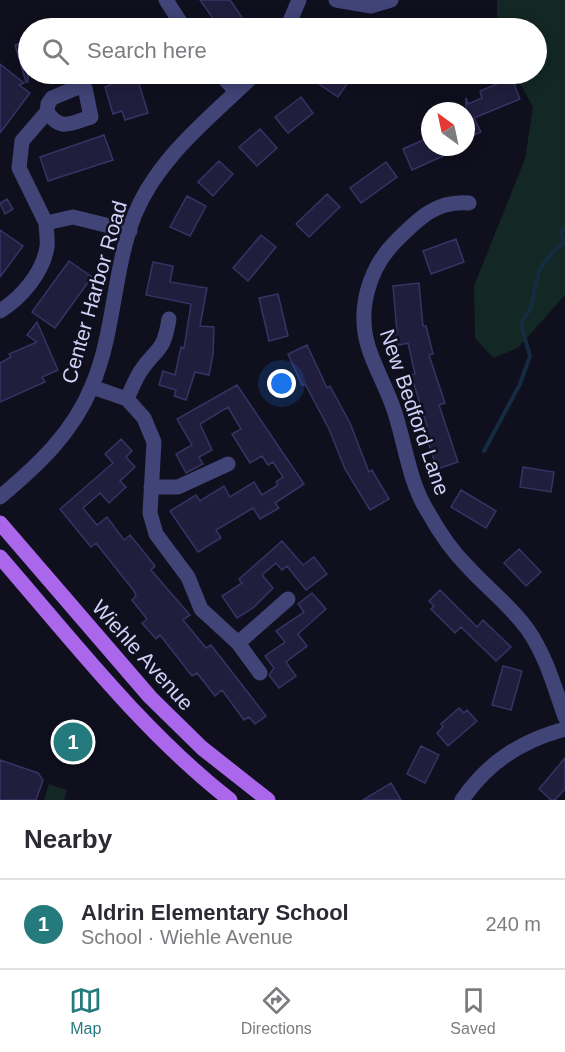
<!DOCTYPE html>
<meta charset="utf-8">
<style>
body{margin:0;font-family:Arial,sans-serif;background:#f2f2f3;color:#2b2b33}
.compass{position:absolute;left:421px;top:102px;width:54px;height:54px;border-radius:50%;background:#fff;box-shadow:0 3px 15px #0003;rotate:327deg}
.you{position:absolute;left:282px;top:384px;width:21px;height:21px;margin:-15px;border:4px solid #fff;border-radius:50%;background:#1a73e8;box-shadow:0 0 0 9px #1a73e833}
.badge{display:grid;place-items:center;width:39px;height:39px;border-radius:50%;background:#257a7d;color:#fff;font-size:20px;font-weight:700}
.pin{position:absolute;translate:-50% -50%;border:3px solid #fff;box-shadow:0 2px 6px #0006}
.list{margin:0;padding:0;list-style:none}
h2{display:flex;justify-content:space-between;align-items:center;height:78px;margin:0;padding:0 24px;font-size:26px}
h2 small{font-size:20px;font-weight:400;color:#7c7c81}
.list li{display:grid;grid-template-columns:39px 1fr auto;gap:18px;align-items:center;box-sizing:border-box;height:90px;padding:0 24px;border-top:2px solid #e1e1e2}
.list b{display:block;font-size:22px;white-space:nowrap}
.list p{margin:0;font-size:20px;white-space:nowrap;color:#7c7c81}
.list em{font-size:20px;font-style:normal;color:#7c7c81}
.icon{flex:none;width:33px;height:33px;fill:none;stroke:currentColor;stroke-width:2;stroke-linecap:round;stroke-linejoin:round}
.map{position:relative;flex:none;width:565px;height:800px;overflow:hidden}
.search{position:absolute;background:#fff;box-shadow:0 3px 15px #0003;left:18px;right:18px;top:18px;height:66px;display:flex;align-items:center;gap:15px;box-sizing:border-box;padding:0 21px;border-radius:33px;color:#7c7c81;font-size:22px}
.sheet{height:168px;background:#fff}
nav{display:flex;justify-content:space-around;align-items:center;box-sizing:border-box;height:84px;border-top:2px solid #e1e1e2;background:#fff;font-size:16px;color:#7c7c81}
nav a{display:grid;justify-items:center;gap:3px}
nav .on{color:#257a7d}
.map>svg:first-child{display:block}
.green{fill:#132724}
.lines{fill:none;stroke-linecap:round;stroke-linejoin:round}
.stream{stroke:#152b42;stroke-width:4}
.building{fill:#201e3c;stroke:#373365;stroke-width:1.5}
.minor{stroke:#404477;stroke-width:15}
.major{stroke:#aa67eb;stroke-width:15}
.labels{text-anchor:middle;dominant-baseline:central;stroke-width:5;stroke-linejoin:round;paint-order:stroke}
.street-label{font-size:21px;fill:#d2d2f9;stroke:#100f1e}
</style>
<div class="map">
<svg width="565" height="800" viewBox="0 0 565 800">
<rect width="100%" height="100%" fill="#100f1e"/>
<path class="green" d="M497,0h68v295l-47,53 -25,10 -18,-20 -1,-52 51,-127 8,-52 -18,-33h21v-46h-39z
M49,784l18,6 -3,10h-20z"/>
<g class="lines">
<path class="stream" d="M484,451l36,-67 10,-28 -9,-32 10,-17 8,-37 15,-20 10,-7 -3,-10 4,-5"/>
</g>
<path class="building" d="M200,0h30l15,22 -9,6h-5l-5,-6 -7,5z
M28,41v41h-2l-11,-37z
M0,64l24,19 -5,2 11,8 -30,40z
M107,74h29l12,39 -23,7 -3,-9 -9,3 -8,-27 5,-2z
M327,74h27l-16,23 -19,-13z
M512,78l8,21 -46,19 7,14 -15,7v-41l2,6 14,-6 -2,-7z
M301,97l12,16 -25,20 -13,-16z
M260,129l17,19 -20,18 -18,-19z
M104,135l9,25 -65,21 -8,-24z
M430,137v10h10l3,9 -31,14 -9,-21z
M219,161l14,13 -20,22 -15,-14z
M386,162l11,15 -36,26 -11,-15z
M327,194l13,13 -31,30 -13,-13z
M187,196l19,10 -16,30 -20,-9z
M7,199l6,10 -8,5 -5,-11z
M0,230l23,16 -23,31z
M261,235l15,12 -28,34 -15,-13z
M456,239l8,23 -33,12 -8,-23z
M69,261l23,16 -37,51 -23,-16z
M153,262l20,4 -3,16 37,6 -7,38 14,1 -1,27 -4,21 -14,-3 -9,28 -12,-4 2,-6 -17,-5 4,-14 12,4 6,-28 3,1 7,-44 -45,-9z
M419,283l4,43h3l7,28 -4,1 16,48 -6,2 19,57 -21,7 -14,-42 4,-1 -16,-51 4,-1 -7,-31 -13,3 -3,-12 5,-2 -4,-46z
M278,294l10,42 -19,5 -10,-43z
M37,322l21,48 -16,7 3,5 -45,20v-39l11,-6 -2,-3 28,-12 -10,-7z
M307,345l20,43 3,-2 20,37 19,49 3,-2 17,29 -19,11 -25,-41 -16,-40 -24,-45 -3,1 -14,-31z
M237,385l67,99 -29,19 4,5 -19,11 -7,-11 -37,22 5,8 -23,14 -28,-41 26,-16 4,6 24,-15 6,11 24,-15 8,13 16,-10 -2,-3 7,-5 -10,-15 -5,3 -6,-9 -12,7 -18,-29 9,-5 -13,-22 -28,17 12,26 -13,7 4,7 -17,9 -10,-19 16,-9 -15,-26z
M121,439l11,12 -6,6 9,10 -15,14 6,6 -17,16 -9,-10 -17,15 14,17 10,-8 17,23 6,-5 9,11 16,20 -4,4 39,45 -7,5 23,28 5,-3 55,71 -11,8 -6,-7 -5,3 -22,-30 -7,6 -18,-23 -5,3 -32,-41 -4,4 -14,-16 5,-4 -15,-19 4,-4 -2,-5 -38,-48 -5,4 -31,-38 53,-46 -8,-9z
M523,467l31,5 -3,20 -31,-5z
M461,490l35,21 -10,17 -35,-21z
M282,541l21,24 11,-8 13,17 -21,16 -19,-24 -5,4 -6,-7 -14,12 11,13 -20,20 -16,10 -15,-22 20,-13 -3,-4z
M519,549l22,23 -15,14 -22,-23z
M440,590l37,37 6,-7 28,27 -15,14 -35,-34 -6,6 -24,-24 3,-3 -5,-5z
M312,593l14,16 -28,25 9,12 -21,16 10,14 -17,12 -10,-13 5,-7 -9,-12 20,-14 -9,-11 28,-19 -6,-8z
M503,666l19,5 -11,39 -19,-5z
M459,708l5,5 3,-3 10,11 -29,25 -11,-13 6,-6 -2,-3z
M421,746l18,9 -14,28 -18,-9z
M565,758v31l-10,11h-4l-12,-11z
M0,760l38,13 5,7 -7,20h-36z
M391,783l10,17h-38z"/>
<g class="lines">
<path class="minor" d="M166,0l18,28
M336,0l35,6 20,-6
M287,28l12,-28
M220,74l16,17
M469,203c-33,-3 -51,16 -73,38 -27,27 -39,68 -28,105 7,23 20,44 27,67 11,34 14,69 33,99 11,20 24,39 40,55 19,21 43,39 60,63 19,28 26,56 37,87
M46,223l-27,-55 3,-27 25,-29 1,-8 4,-6 29,-12 4,2 6,29c-20,6 -30,15 -44,-5
M0,311c21,-13 43,-38 47,-64 1,-8 -1,-17 -1,-24l27,-6 57,14
M92,387l35,12 17,19 10,24 -4,71 6,21 32,43 13,32 37,34 22,30
M127,399c4,-9 8,-19 13,-27 17,-26 23,-17 29,-53
M151,487h27l50,-23
M0,497c37,-31 73,-64 92,-111 23,-54 21,-117 43,-172 23,-57 77,-98 120,-140
M238,643l50,-44
M462,800c26,-38 59,-59 103,-71"/>
<path class="major" d="M0,523l150,174 52,51 66,52
M0,557c73,84 142,174 230,243"/>
</g>
<g class="labels">
<g class="street-label">
<text transform="translate(94 292) rotate(-74)">Center Harbor Road</text>
<text transform="translate(415 412) rotate(71)">New Bedford Lane</text>
<text transform="translate(143 655) rotate(48)">Wiehle Avenue</text>
</g>
</g>
</svg>
<svg class="compass" viewBox="-18 -18 36 36"><path d="M0-13l5 13h-10z" fill="#e53935"/><path d="M0 13l5-13h-10z" fill="#7c7c81"/></svg>
<div class="you"></div>
<div class="pin badge" style="left:73px;top:742px">1</div>
<div class="search"><svg class="icon" aria-label="search" viewBox="0 0 24 24"><circle cx="10" cy="10" r="6"/><path d="M15 15l6 6"/></svg>Search here</div>
</div>
<section class="sheet">
<h2>Nearby<small></small></h2>
<ul class="list">
<li><span class="badge">1</span><div><b>Aldrin Elementary School</b><p>School · Wiehle Avenue</p></div><em>240 m</em></li>
</ul>
</section>
<nav>
<a class="on"><svg class="icon" aria-label="map" viewBox="0 0 24 24"><path d="M3 6l6-2 6 2 6-2v14l-6 2-6-2-6 2zM9 4v14M15 6v14"/></svg>Map</a>
<a><svg class="icon" aria-label="directions" viewBox="0 0 24 24"><path d="M12 3l9 9-9 9-9-9zM9 14v-3h6M13 9l2 2-2 2"/></svg>Directions</a>
<a><svg class="icon" aria-label="saved" viewBox="0 0 24 24"><path d="M7 4h10v16l-5-4-5 4z"/></svg>Saved</a>
</nav>
